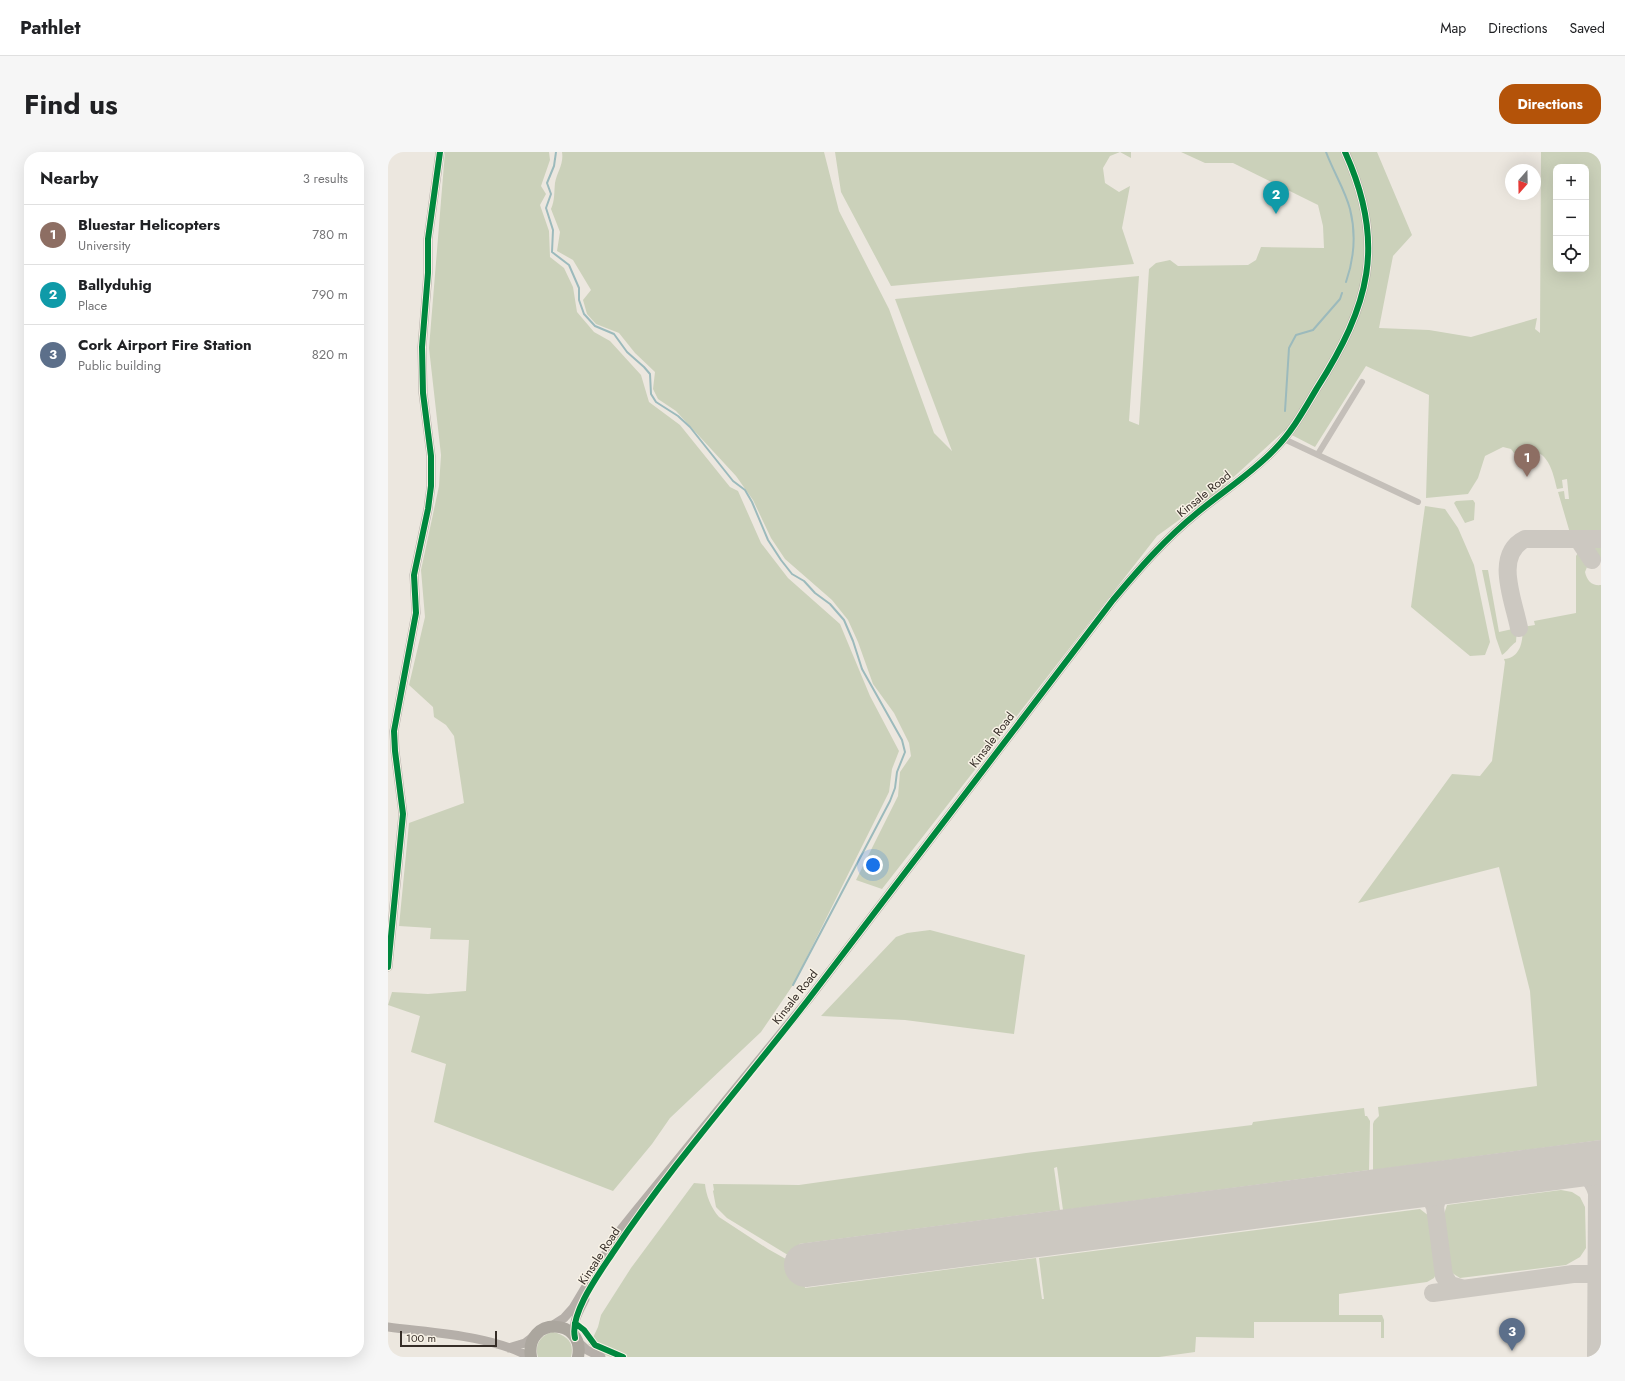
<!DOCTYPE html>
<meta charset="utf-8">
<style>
body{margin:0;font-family:Jost,sans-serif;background:#f6f6f6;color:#202124}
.controls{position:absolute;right:12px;top:12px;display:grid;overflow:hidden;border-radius:8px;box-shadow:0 4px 16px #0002}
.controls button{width:36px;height:36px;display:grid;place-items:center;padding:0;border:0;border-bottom:1px solid #e0e0e0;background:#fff;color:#202124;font:20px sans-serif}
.compass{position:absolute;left:1117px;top:12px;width:36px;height:36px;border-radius:50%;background:#fff;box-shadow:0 4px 16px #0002;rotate:200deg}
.scale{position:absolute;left:12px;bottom:10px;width:97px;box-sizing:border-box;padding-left:4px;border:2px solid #352d27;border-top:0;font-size:11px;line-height:14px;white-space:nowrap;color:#352d27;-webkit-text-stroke:3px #f8f2e6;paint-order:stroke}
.you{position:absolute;left:485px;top:713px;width:14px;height:14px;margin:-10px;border:3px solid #fff;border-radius:50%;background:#1a73e8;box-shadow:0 0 0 6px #1a73e833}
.badge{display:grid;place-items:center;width:26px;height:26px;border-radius:50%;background:#b45309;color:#fff;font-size:13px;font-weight:700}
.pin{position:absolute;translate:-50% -33px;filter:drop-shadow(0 1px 2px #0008)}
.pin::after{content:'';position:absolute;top:21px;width:14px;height:12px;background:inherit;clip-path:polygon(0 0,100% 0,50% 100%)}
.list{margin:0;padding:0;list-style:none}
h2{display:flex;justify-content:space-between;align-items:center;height:52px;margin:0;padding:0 16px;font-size:17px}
h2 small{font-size:13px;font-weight:400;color:#757577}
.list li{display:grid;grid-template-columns:26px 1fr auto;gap:12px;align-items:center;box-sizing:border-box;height:60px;padding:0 16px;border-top:1px solid #e0e0e0}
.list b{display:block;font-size:15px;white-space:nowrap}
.list p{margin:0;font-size:13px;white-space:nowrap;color:#757577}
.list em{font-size:13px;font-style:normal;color:#757577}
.icon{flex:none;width:22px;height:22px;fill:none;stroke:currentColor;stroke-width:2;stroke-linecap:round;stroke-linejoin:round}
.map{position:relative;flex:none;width:1213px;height:1205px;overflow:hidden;border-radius:16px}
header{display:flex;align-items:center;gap:24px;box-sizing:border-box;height:56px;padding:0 20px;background:#fff;border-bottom:1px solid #e0e0e0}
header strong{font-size:19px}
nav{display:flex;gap:22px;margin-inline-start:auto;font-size:14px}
.intro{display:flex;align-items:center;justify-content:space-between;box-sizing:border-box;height:96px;padding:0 24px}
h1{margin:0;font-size:28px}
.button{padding:10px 18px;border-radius:16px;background:#b45309;color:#fff;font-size:14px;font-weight:700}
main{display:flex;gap:24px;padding:0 24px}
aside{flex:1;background:#fff;border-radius:16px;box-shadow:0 4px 16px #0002}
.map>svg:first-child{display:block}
.green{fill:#cbd1ba;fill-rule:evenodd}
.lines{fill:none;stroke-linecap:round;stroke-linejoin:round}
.stream{stroke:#9cbabc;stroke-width:2}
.taxiway{stroke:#ccc8c1;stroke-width:18}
.runway{stroke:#ccc8c1;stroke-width:44}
.street{stroke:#c4bfb9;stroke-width:6}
.secondary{stroke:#b5afa9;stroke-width:9}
.highway{stroke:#aba69e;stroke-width:12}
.cycleway-casing{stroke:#f8f2e6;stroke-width:8}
.cycleway{stroke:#00873e;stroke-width:6}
.labels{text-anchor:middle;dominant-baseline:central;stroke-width:3;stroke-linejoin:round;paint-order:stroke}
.street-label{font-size:12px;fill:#352d27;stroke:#f8f2e6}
</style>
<header>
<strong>Pathlet</strong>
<nav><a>Map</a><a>Directions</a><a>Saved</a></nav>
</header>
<div class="intro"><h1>Find us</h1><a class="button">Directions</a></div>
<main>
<aside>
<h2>Nearby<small>3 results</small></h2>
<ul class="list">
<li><span class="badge" style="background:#8d6e63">1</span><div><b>Bluestar Helicopters</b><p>University</p></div><em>780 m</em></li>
<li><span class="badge" style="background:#0f9aa8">2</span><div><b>Ballyduhig</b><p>Place</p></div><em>790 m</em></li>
<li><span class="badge" style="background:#5c6f8a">3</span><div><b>Cork Airport Fire Station</b><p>Public building</p></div><em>820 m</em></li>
</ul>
</aside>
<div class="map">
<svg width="1213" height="1205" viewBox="0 0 1213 1205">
<rect width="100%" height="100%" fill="#ece7df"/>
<path class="green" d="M57,0h104l1,8 -9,26 5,8 -6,11 9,26 1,26 14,11 9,19 4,25 17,20 16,9 31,34 8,27 31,23 50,62 8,4 23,52 27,35 52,46 30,72 29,55 -7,18 -3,23 -96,193 -32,47 -91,86 -18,26 -39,47 -179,-69 12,-58 -35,-12 9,-36 -32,-11 4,-13 36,2 38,-3 3,-51 -39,-1 1,-11 -32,-2 10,-103 55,-20 -10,-67 -8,-11 -12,-8 -1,-10 -24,-22 16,-68 -4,-47 18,-84 2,-31 -12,-107z
M174,0h262l15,59 50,98 45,124 18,18 -57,-152 244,-23 -10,145 10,4 10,-156 7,-6 14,-3 8,6 70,-1 8,-5 5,-13 63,1 -1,-22 -5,-21 -85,-42h-28l-24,-11h196l35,83 -19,21 -14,72 50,2 42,7 66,-19 -2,11 5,4 1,-181h60v381h-31l-12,-41 6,-1 1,8h4l-2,-20 -5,1 1,8 -6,1c-3,-12 -7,-33 -21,-37 -7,-1 -16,1 -22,1l-3,-4 -8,-2 -18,9 -7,22 -10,16 -42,4 3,-103 -63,-29 -51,81 -31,-16 -69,63 -58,42 -275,353 -26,-9 42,-84 2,-24 11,-16 -2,-13 -15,-30 -21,-29 -15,-42 -10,-22 -16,-20 -47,-41 -14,-21 -18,-38 -17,-24 -60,-65 -18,-12 -5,-10 2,-17 -20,-19 -16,-20 -23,-9 -9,-10 -4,-14 8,-10 -18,-30 -16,-9 3,-19 -9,-23c4,-9 3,-17 4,-26 2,-11 9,-19 7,-31zM1168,15h30v102h-30z
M447,0h296v6l-11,-6 -10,4 -7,12 2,15 14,9 11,-6 -8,42 12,36 -243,22 -50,-94z
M1085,348l2,3 -1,17 -9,3 -11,-20 2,-2z
M1037,354l20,3 13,19 16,37 16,77 -5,13 -15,1 -59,-49z
M1201,391l12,1v15l-8,-2 -7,-12z
M1193,396l8,14 -4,10c2,9 7,14 16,13v555l-228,30v-46l1,-3 5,-5 -1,-9 159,-21 -7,-95 -31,-124 -141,36 94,-129 28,2 12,-15 13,-99 -1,-3c16,0 20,-19 18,-32l13,-2 -1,-4 42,-8v-57z
M1094,418h6l11,62 18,-4 -1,14c-6,4 -8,9 -14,13l-6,-17z
M542,778l95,25 -11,79 -109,-14 -84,-4 75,-79 11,-4z
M976,956l1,8h2l3,5 -1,49 -306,40 -6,-43 -3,1 6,42 -261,34 2,19 -74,-45 -11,-11 -3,-16 1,-1 -1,-6 86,1 227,-32 226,-28 1,-3z
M306,1031l11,1c1,11 6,24 14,33l49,32 34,19 3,20 231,-30 6,41h2l-5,-41 381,-49 9,7 8,56 -3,6 -7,4 -88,12v21h43l2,5v18h-3v-16h-127v16l-58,-1 -1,15 -36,5h-548l-11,-4 -12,-9 3,-2 7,-15 3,-12 30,-47z
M1173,1038l11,2 8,5 5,10 1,41 -6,9 -14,8 -106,13 -11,-7 -6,-54 4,-12z
M165,1180c13,3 22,10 18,25h-33c-4,-13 3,-22 15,-25z"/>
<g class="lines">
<path class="stream" d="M168,0l-2,14 -7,17 4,11 -5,14 7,22 -1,22 17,13 10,23v12l5,14 11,12 19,8 13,18 17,15 6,7 1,20 5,8 22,14 12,11 43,54 12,9 7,12 16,38 13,20 11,14 12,7 11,12 15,11 14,16 9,21 9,28 40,71 3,12 -8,20 -2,16 -5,13 -97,184
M938,0c7,19 19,38 24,57 6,24 4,50 -4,73
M897,259l4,-63 7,-13 17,-5 27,-31 2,-6"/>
<path class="taxiway" d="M1190,387l14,21
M1131,476c-5,-27 -26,-73 6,-89h76
M1176,1015c17,2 28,9 33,26
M1019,1036c14,1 22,5 28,19l9,69 6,9 14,4
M1047,1055l4,-16 15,-10
M1045,1141l140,-19h24
M1208,1205l1,-164v-10l4,-9"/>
<path class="runway" d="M418,1113l795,-103"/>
<path class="street" d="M896,287l134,63
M930,302l44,-72"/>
<path class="secondary" d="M0,815l15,-153 -8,-63 -1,-20 22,-118 -2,-38 14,-66 3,-23v-30l-8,-63 -1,-46 6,-74v-34l12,-87
M0,1175c45,6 102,8 142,30
M162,1175l14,-9 9,-10 45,-75 16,-20 174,-213 305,-400c26,-31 52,-61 84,-87 25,-21 54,-39 77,-63 18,-18 30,-40 43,-62 52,-82 70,-144 28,-236
M187,1186c-4,-14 4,-27 10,-39
M188,1188l11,10 14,7
M121,1196l16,-5 9,-7"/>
<path class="highway" d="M143,1205c-7,-41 55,-40 47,0"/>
<g class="cycleway-casing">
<path id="cycleway" d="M0,815l15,-153 -8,-63 -1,-20 22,-118 -2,-38 14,-66 3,-23v-30l-8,-63 -1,-46 6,-74v-34l12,-87
M187,1171l9,7 11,15 28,12
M187,1186c-6,-25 26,-67 39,-87 59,-88 129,-167 194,-251 103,-133 203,-267 305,-400 26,-31 52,-61 84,-87 25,-21 54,-39 77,-63 18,-18 30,-40 43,-62 52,-82 70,-144 28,-236"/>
</g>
<use href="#cycleway" class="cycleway"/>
</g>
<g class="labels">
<g class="street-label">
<text transform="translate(816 342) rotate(-39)">Kinsale Road</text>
<text transform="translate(604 588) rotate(-53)">Kinsale Road</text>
<text transform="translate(407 845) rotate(-52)">Kinsale Road</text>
<text transform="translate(211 1104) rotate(-57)">Kinsale Road</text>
</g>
</g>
</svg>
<div class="controls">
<button>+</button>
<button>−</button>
<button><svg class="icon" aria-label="locate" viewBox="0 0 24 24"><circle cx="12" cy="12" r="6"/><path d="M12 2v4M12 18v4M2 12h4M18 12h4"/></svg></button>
</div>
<svg class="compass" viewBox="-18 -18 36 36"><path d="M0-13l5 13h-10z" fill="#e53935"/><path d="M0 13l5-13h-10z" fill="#757577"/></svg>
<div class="scale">100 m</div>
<div class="you"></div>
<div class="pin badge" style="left:1139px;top:325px;background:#8d6e63">1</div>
<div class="pin badge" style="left:888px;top:62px;background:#0f9aa8">2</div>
<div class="pin badge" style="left:1124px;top:1199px;background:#5c6f8a">3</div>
</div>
</main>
